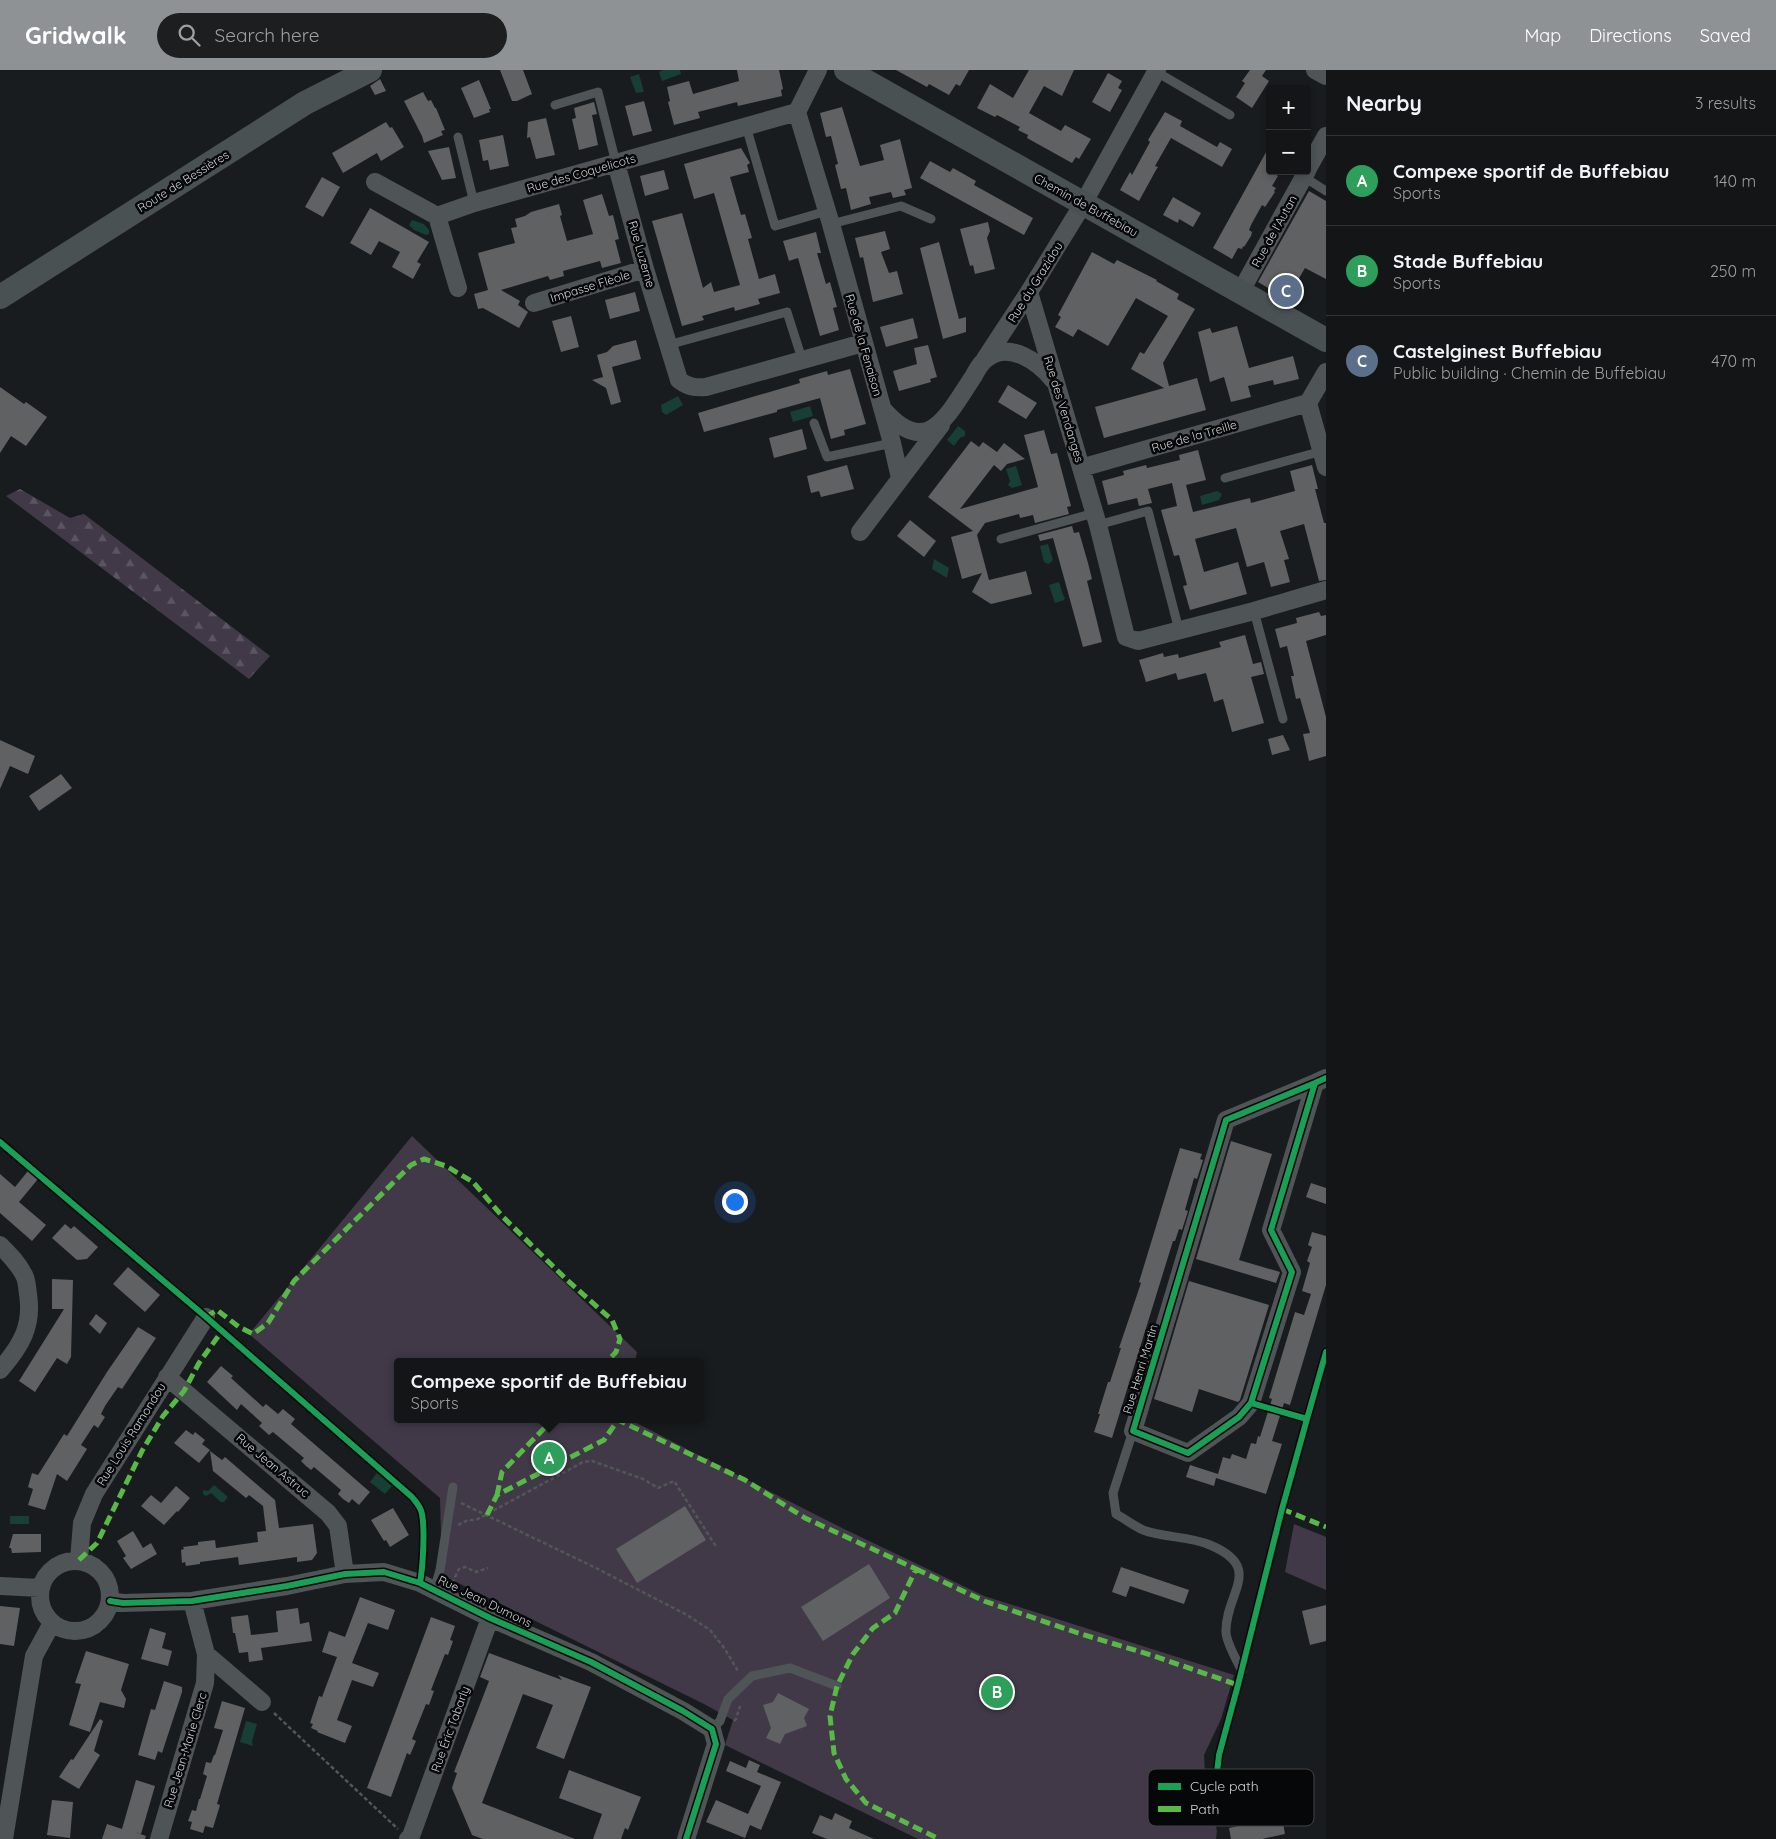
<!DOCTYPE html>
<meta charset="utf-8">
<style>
body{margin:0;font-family:Quicksand,sans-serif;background:#1c1e1f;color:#f1f3f6}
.controls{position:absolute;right:15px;top:15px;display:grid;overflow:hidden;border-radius:5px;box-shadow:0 2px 8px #0003}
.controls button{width:45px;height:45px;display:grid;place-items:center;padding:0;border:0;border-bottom:1px solid #323435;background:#131516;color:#f1f3f6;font:25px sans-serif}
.you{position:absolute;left:734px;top:1131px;width:18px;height:18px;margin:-12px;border:4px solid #fff;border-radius:50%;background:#1a73e8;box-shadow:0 0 0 8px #1a73e833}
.badge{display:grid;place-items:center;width:32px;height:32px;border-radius:50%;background:#8f9294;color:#fff;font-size:16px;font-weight:700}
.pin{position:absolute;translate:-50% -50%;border:2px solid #fff;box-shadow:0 1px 5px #0006}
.popup{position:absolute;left:394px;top:1288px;width:310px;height:65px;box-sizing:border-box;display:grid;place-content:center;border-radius:5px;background:#131516;filter:drop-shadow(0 1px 4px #0005);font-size:16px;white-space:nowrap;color:#9d9fa1}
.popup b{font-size:19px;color:#f1f3f6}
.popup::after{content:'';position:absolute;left:50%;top:100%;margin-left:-10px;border:10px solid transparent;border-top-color:#131516}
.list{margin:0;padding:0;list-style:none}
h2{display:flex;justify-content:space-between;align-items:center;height:65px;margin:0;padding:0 20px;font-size:21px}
h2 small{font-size:16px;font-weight:400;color:#9d9fa1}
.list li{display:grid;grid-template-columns:32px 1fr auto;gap:15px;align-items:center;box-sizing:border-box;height:90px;padding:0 20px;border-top:1px solid #323435}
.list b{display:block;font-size:19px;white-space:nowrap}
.list p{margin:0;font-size:16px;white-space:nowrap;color:#9d9fa1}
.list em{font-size:16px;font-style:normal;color:#9d9fa1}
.icon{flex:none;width:28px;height:28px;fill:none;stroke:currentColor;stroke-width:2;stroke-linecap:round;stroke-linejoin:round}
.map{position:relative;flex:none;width:1326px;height:1769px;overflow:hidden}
header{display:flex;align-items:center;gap:30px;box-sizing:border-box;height:70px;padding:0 25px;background:#8f9294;color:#fff}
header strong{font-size:24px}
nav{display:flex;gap:28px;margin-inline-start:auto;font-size:18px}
.search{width:350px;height:45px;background:#1c1e1f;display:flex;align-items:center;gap:12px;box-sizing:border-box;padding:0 18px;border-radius:28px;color:#9d9fa1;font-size:19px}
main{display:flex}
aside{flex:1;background:#131516}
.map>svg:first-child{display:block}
.forest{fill:url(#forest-firs)}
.pitch{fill:#413948}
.water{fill:#173f33}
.building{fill:#5f6163}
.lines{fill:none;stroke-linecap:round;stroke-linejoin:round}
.path{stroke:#525657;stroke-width:2.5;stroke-dasharray:4 2.5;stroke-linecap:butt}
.lane{stroke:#4f5456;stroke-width:9}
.street{stroke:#4f5456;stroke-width:18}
.secondary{stroke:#495152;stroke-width:24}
.quiet{stroke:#58b947;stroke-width:5;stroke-dasharray:10 5;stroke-linecap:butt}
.cycleway-casing{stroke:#050708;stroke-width:9}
.cycleway{stroke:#1a9f57;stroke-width:6}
.labels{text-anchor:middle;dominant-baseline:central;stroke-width:5;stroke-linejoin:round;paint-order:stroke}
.street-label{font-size:12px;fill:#cfd2d4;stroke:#050708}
.key{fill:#050708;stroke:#424445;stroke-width:1}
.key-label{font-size:14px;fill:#cfd2d4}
</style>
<header>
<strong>Gridwalk</strong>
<div class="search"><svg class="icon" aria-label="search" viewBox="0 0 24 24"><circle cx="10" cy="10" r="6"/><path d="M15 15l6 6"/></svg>Search here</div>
<nav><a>Map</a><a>Directions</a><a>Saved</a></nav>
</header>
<main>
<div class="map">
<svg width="1326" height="1769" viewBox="0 0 1326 1769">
<defs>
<pattern id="forest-firs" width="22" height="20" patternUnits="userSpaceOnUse" patternTransform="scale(1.25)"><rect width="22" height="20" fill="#413948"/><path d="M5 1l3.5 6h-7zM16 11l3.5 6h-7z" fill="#5b5562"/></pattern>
</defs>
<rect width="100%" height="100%" fill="#191c1e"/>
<path class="forest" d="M20,419l50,29 14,-4 186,142 -21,23 -243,-183z"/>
<path class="pitch" d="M412,1066l225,216 -2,10h-237v57h231l77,40 2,-1 2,3 134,68 140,67 250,79 -13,44 -17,36 2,37 5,12 6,27 -1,8h-298l-193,-94 8,-25 -29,-16 -262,-129 -2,-77 -191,-164z
M1294,1454l32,13v53l-41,-18z"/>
<path class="water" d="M663,0h17l1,4 -19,7 -3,-9z
M639,4l5,18 -8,1 -6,-16z
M412,150l12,4 5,6v4l-3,1 -12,-5 -5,-5z
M678,326l5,9 -17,10 -4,-3 -1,-7z
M810,336l3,10 -20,6 -3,-10z
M958,356l7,5v5l-5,2 -6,8 -7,-6z
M1016,396l6,19 -10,3 -4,-3 2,-4 -4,-12z
M1217,421l5,3 -3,6 -17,5 -2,-9z
M1048,474l5,16 -4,4 -5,-2 -4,-16z
M934,489l15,9 -2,10 -15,-9z
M1059,512l4,13 2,3 -1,2 -9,3 -6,-18z
M377,1403l15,13 -7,8 -15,-12z
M214,1415l13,11v2l-3,4h-3l-10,-9 -5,3 -3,-2v-4l5,1z
M10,1446h19v8h-19z
M246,1651l11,3 -5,17 1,5 -13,-4z"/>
<path class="building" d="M500,0h23l9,24 -15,7h-5z
M737,0h42l4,19 -2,1 1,6 -44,10 -1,-4 -39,10 2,6 -26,7 -6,-23 2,-1 -3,-14 22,-6 4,13 46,-13z
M896,0h73l-9,16 -4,-2 -7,11 -20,-11 -2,3z
M1029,0h45l-12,26 -18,-10 -15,27 32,18 4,-6 26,14 -12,20 -3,-2 -4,6 -45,-25 1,-3 -10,-5 2,-3 -23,-12 -2,2 -18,-9 13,-24 23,14z
M1250,0h16l-4,6 7,5 -17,27 -16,-11 9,-14 -3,-2z
M1108,3l14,8 -4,7 4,2 -12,22 -18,-10z
M380,9l6,12 -11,4 -5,-9z
M479,10l12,29h-2l1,3 -16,6 -13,-30z
M423,22l5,9 3,-1 4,8h1l9,22 -4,1 2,4 -19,8 -2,-7 -18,-35z
M644,31l8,30 -19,5 -8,-30z
M594,32l3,12 -5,1 6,30 -19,5 -7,-31 4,-1 -2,-10z
M842,37l18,59 24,-6 -4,-15 20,-6 12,49 -8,2 2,5 -13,3 -2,-6 -22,5 2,7 -20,6 -5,-22 -5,1 -6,-24 3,-1 -7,-28 -5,1 -6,-24z
M1165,42l17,9 -2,5 37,21 3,-5 12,7 -10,18 -51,-29 -16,28 3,1 -2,3 -17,31 -19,-11 10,-18 2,3 18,-33 -2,-2z
M546,48l9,37 -19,4 -6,-22 -3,1 1,-16z
M386,52l4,6 2,-1 12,20 -23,14 -4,-8 -34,20 -11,-20z
M503,65l6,31 -19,4 -2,-10 -5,1 -4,-21z
M1270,75v26l8,5 -6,10 4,2 -2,3 1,1 -10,15 -3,-2 -11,20 -2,5 3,2 -1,4 -7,11 -1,-1 -1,3 -4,-1 -6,11 -19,-11z
M449,77l7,31 -14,2 -14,-29z
M741,78l9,15 -3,2 2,7 -19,5 11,38 4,-1 7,24 -4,1 11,40 16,-5 5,19 -22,6 2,5 -25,7 -1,-4 -32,9 2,4 -22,6 -30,-105 30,-8 21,75 8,-6 3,10 26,-7 -26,-92 -20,6 -10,-35z
M930,91l20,11 3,-4 23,13 -2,4 59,33 -9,17 -104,-57z
M664,100l5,19 -24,7 -5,-20z
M322,107l18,10 -17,30 -18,-10z
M1309,121l17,10v78l-21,-11 -18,31 -29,-17z
M602,124l7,22 4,-1 6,24 -4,1 6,23 -19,5 -2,-7 -37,10 1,5 -14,4 -2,-4 -47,14 19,11 -2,4 10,7 -9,16 -36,-20 -5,1 -4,-15 14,-4 -10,-37 37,-10 -4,-15 6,-1 -2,-8 10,-3 6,-4 28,-8 3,11 -2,1 7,25 26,-7 -10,-34z
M1173,127l28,16 -8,14 -14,-8 -1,4 -15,-8z
M370,138l59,34 -12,20 4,2 -8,15 -21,-12 8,-15 -21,-11 -8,14 -21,-12z
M988,152l2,9 -3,7 8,31 -20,5 -2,-9 -3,1 -10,-37z
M885,161l5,18 -9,3 8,21 8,-2 6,23 -30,8 -10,-45 -3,1 -5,-20z
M816,162l5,21h-4l9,31 4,-2 7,25 -4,1 6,22 -19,6 -22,-78 -9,3 -6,-20z
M939,172l20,77 7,-2v15l-23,7 -23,-91z
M1092,182l22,12 3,-4 40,20 -1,1 23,13 -2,5 18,10 -32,54 6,23 28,-8 9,32 -102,28 -9,-31 69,-19 -33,-19 9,-17 4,2 24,-38 -32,-18 -28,48 -30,-17 -5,8 -18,-10 6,-10 -3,-2z
M635,222l5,19 -30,8 -5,-19z
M571,246l8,31 -18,5 -9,-31z
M913,248l5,20 -32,9 -6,-20z
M1237,256l12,42 44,-12 6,23 -25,6 -1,-5 -25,6 3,11 -20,5 -7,-25 -14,5 -12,-50 12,-4 2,5z
M636,270l5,19 -29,8 9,35 -10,3 -5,-17 -14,-8 11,-3 -6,-22 10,-3 6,-6z
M928,275l9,32 -7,2 1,3 -32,9 -6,-20 24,-7 -3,-16z
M850,299l16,55 -22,6 1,5 -14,4 -11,-41 -43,12v2l-73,20 -6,-19 102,-30 -1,-4 28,-8 1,4z
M1008,315l29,18 -11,16 -28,-17z
M0,317l24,17 2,-2 21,15 -21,29 -15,-10 -11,17z
M802,359l5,20 -33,9 -5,-20z
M1044,360l7,24 6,-1 14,53 -4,1 2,7 -34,9 -2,-8 -13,3 -1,-4 -34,9 -8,12 12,45 37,-9 6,23 -41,10 -19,-12 10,-19 -20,6 -11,-42 22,-6 -45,-34 43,-56 8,6 4,-5 14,10 7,-9 21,16 -18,5 -6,7 -7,-6 -34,44 78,-22 -14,-52z
M1198,380l8,30 -20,5 7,27 57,-14 1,5 44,-12 -5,-20 22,-6 6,24h-3l9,34h2v57l-7,1 -15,-57 -24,7 9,28 -5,1 6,22 -19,5 -7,-25 -17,5 -11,-39 -41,11 9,33 34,-10 9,32 -57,16 -7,-24 4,-1 -8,-30 -5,1 -13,-46 16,-4 -5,-23 -24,6 4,14 -13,3 -2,-8 -29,7 -6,-24 22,-6 -1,-4 23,-6 1,3 33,-8 -1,-5z
M847,395l7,24 -33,8 -2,-6 -8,2 -4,-17z
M910,450l26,21 -12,16 -27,-21z
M1072,456l2,7 5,-1 9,31 4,16 -5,2 15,61 -19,5 -30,-109 -13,3 -2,-6z
M1319,542l2,4 5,-1v20l-20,6 20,76v39l-17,5 -6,-27 7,-1 -10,-35 -4,1 -5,-23h3l-7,-30 -7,2 -5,-19 22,-6 -1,-5z
M1245,565l8,29 8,-2 3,12 -13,3 13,46 -32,9 -9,-33 -9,3 -8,-29 -28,7 -2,-7 -30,9 -7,-22 24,-7 1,4 14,-3 1,4 42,-11 -2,-5z
M1283,665l7,15 -18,5 -4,-16z
M0,670l35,16 -7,18 -18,-8 -10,23z
M61,704l11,14 -33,23 -10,-15z
M1231,1071l41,13 -33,106 41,12 -4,11 -80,-24z
M1180,1078l22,6 -2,5 3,1 -6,19 -3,-1 -9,32 3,1 -6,19 -3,-1 -4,12h-2l-61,197 -18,-6 6,-18h-2l10,-32h2l11,-34h-2l22,-65 -2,-1z
M28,1101l10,8 -19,23 27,23 -14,16 -32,-28v-39l15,13z
M1311,1113l15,5v16l-20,-7z
M65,1154l6,5 3,-3 24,21 -11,12 -10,1 -25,-22z
M1312,1162l14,4v49l-36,120 -6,-2 -12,38 10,3 -16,50 -50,-16 -2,8 -28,-9 4,-12 28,9 5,-17 7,2 2,-5 14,5 5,-16 5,1 2,-8 2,1 12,-38 -3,-1 26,-86 9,3 7,-21 -9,-3 8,-28 -3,-2 5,-14 -4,-2z
M128,1197l32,28 -15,17 -32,-28z
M52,1209l21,1 -2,77 -4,7 -10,-6 -22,34 -16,-11 45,-72h-12z
M1189,1211l80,24 -29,95 -2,2 -39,-13 -7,23 -38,-13z
M96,1244l11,9 -7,11 -11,-10z
M138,1257l18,11 -34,51 -4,-2 -13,19 -4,8 4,3 -7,11 -4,-3 -13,20 6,4 -20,32 -10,-7 -12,36 -17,-5 5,-16 -5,-2 4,-14 6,2 26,-41 3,2 40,-64z
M221,1296l12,10 -2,2 32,29 3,-3 12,10 5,-5 12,10 -4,5 79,68 -11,13 -7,-6 -3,4 -6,-4 -5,-5 3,-4 -7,-6 -20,-17 -3,3 -5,-4 -5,-5 3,-3 -31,-26 -4,3 -10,-9 3,-3 -21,-19 -4,6 -30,-28z
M186,1360l7,5 2,-3 10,8 -3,4 8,6 -11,13 -25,-20z
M210,1381l12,9 3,-3 50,43 4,28 34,-4 4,29 -5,7 -15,2v-5l-58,8 -1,-8 -38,5v2l-14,2 -1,-4 -3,1 -1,-13 3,-1 -1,-2 15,-2v-3l17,-2 1,8 42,-6 -1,-10 9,-1 -3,-25 -14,-11 -3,3 -33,-27z
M176,1416l14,12 -12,14 -1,-1 -13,14 -23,-19 10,-11 10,8z
M685,1436l21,34 -69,43 -21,-34z
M393,1438l16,27 -19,12 -4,-7 -2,1 -13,-21z
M133,1461l10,17 8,-5 6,11 -26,15 -8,-11 3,-2 -9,-15z
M13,1464h28v18l-29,1 -1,-5h-2z
M869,1494l21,34 -67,43 -22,-34z
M1121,1497l68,23 -5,14 -54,-18 -4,11 -14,-5z
M360,1527l35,13 -7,20 -20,-7 -16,40 27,10 -6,14 -21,-7 -15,40 15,6 -7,17 -28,-11 1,-1 -7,-3 2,-4 -3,-1 9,-27 3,1 15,-40 -15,-5 7,-21 16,6z
M1326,1535v36l-16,4 -8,-34z
M0,1536l20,2 -6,38 -14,-2z
M298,1538l2,16 9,-2 3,19 -51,7 2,12 -14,2 -1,-10 -9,1 -4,-20h-2l-2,-16 17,-2 3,20 27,-3 -2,-21z
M431,1547l24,9 -5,14 3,1 -5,14 -3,-1 -14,36 3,1 -5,14 -3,-1 -14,35 4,2 -6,14 -3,-2 -16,44 -24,-9z
M150,1558l16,5 -4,15 10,3 -4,15 -27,-7z
M86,1581l43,13 -8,26 5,9 -2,9 -24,-6 -10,30 -21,-7 12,-41 -6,-1z
M489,1583l73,27 -4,-5 33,12 -27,72 -28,-11 17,-43 -30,-11 -41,109 93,36h-92l-11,-4 -20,-47 5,-15 -3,-1 35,-91 -9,-4z
M164,1611l18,6v5l-20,61 -4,-2 -3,9 -17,-5 13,-46 4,1z
M778,1623l31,16 -5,9 3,8 -22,8 -5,10 -14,-6 5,-10 -8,-23 10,-3z
M222,1631l23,7 -28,96 3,1 -7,23 -8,-2 -2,7 -13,-4 2,-7 -4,-1 4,-11 4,1 3,-12h1l7,-23 -4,-2 3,-12 5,1 3,-8h1l8,-25 -9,-2z
M100,1649l3,2 -9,30 6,4 -21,34 -20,-12 12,-18 2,1z
M749,1690l11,5 -3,7 24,10 -20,48 -11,-5 -5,13 -39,-16 10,-22 32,14 13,-28 -35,-15 4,-10 16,7z
M569,1700l72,27 -13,33 -3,-2 -4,11h-28l9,-25 -43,-16z
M136,1710l19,6 -14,48 -7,-2 12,4 -1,3h-43l5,-15 15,5z
M52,1730l21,2 -3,36 -23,-3z
M835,1743l17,8 -3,7 25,11h-47l-15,-6 8,-18 12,5z
M1282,1747l3,17 -23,5h-31l-2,-11z"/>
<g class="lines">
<path class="path" d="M461,1433l135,65 91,47 23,15 15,19 14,24
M458,1455l10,-5h8l107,-58 9,-1 51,18 15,9 16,-7 43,67
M452,1513l7,-14 6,-2 11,5 12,-4
M274,1643l124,116
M734,1651l2,-2 4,-13"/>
<path class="lane" d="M1155,1l75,44
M555,35l43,-13 18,71
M746,56l29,100 52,-15
M458,67l16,66
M1304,107l22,14
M831,154l70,-18 30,13
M668,275l119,-33 15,47
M814,353l13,34 65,-14
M1225,408l97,-27
M1098,455l50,-14 31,119
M1001,469l93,-26
M1254,541l29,108
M1133,1361l-20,62 3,21c9,5 18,12 27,16 21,8 46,6 67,15 55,23 15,48 16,87 0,10 11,29 16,39
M434,1520l6,-20 13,-83
M712,1659l8,-8 8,-22 24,-23 38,-8 47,18"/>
<path class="street" d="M818,0l-21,42 34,112 61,219 8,35
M1315,0l11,6
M616,93l29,106 34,111c9,7 16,8 27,7l157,-44
M1307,100l19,-34
M375,112l62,34
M458,218l-21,-72 37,-13 323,-91
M1241,221l66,-120
M1029,222l69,233 28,112 12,4 116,-30 72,-21
M534,233l111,-34
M985,289l44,-67 54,-88 74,-134
M1326,302l-18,31 18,64
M882,338c45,53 65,8 91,-31 3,-5 7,-14 13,-18 23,-19 53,3 68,22
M1081,398l227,-65
M860,462l81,-107
M1315,1013l-44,147 21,42 -41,131 -12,14 -51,36 -55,-22 93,-311 89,-37 11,-5
M0,1175c9,9 18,18 24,30 3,5 3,13 4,19 5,32 -7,52 -28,76
M167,1307l161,136 10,13 7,48
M79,1490l3,-37 12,-29 112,-177
M40 1526a35 35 0 1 1 70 0a35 35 0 1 1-70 0Z
M0,1516l40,2
M110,1531l13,2 69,-2 95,-15 58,-12 39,-2 36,11 70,35 101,44 92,49 29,18 4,15 -30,95
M206,1584l56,48
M4,1769l30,-183 18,-33
M159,1769l46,-156 1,-29 -14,-53
M408,1769l3,-3 79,-218"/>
<path class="secondary" d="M846,0l480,270
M0,227l305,-194 65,-33"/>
<path class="quiet" d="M206,1247l11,-7 22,17 14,7 15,-11 26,-42 117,-116 13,-6 22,7 27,16 29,34 65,64 45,40 8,19 -4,13 -9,10
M497,1425l5,-23 51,-53
M1282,1439l44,18
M487,1445l10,-20 107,-55 14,-20 127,60 60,38 111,51 -21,44 -22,15 -20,26 -16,32 -7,30 4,37 12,26 20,24 73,36
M79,1490l18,-17 45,-92 21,-35 21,-25 15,-28 23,-32
M916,1499l68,32 94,32 73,22 87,30"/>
<g class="cycleway-casing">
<path id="cycleway" d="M1315,1013l-44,147 21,42 -41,131 -12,14 -51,36 -55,-22 93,-311 89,-37 11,-5
M0,1072l206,175 206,180c4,5 9,10 10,17 3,16 1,52 -2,69
M1307,1349l19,-67
M110,1531l13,2 69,-2 95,-15 58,-12 39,-2 36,11 70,35 101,44 92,49 29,18 4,15 -30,95
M1220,1750l-5,-30 4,-35 19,-70 44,-176 25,-90 -56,-16"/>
</g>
<use href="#cycleway" class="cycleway"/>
</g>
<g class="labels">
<g class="street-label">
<text transform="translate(581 103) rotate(-16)">Rue des Coquelicots</text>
<text transform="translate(183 111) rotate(-32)">Route de Bessières</text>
<text transform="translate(1086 135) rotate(29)">Chemin de Buffebiau</text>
<text transform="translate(1274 161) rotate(-61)">Rue de l'Autan</text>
<text transform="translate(642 184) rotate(74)">Rue Luzerne</text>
<text transform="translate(1035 212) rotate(-58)">Rue du Grazidou</text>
<text transform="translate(590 216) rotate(-17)">Impasse Flèole</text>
<text transform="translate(864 275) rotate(74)">Rue de la Fenaison</text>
<text transform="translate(1064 339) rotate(73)">Rue des Vendanges</text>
<text transform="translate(1194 366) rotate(-16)">Rue de la Treille</text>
<text transform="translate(1140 1299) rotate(-73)">Rue Henri Martin</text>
<text transform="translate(131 1364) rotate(-58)">Rue Louis Ramondou</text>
<text transform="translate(273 1395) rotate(40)">Rue Jean Astruc</text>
<text transform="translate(485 1531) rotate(26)">Rue Jean Dumons</text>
<text transform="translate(450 1659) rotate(-70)">Rue Éric Tabarly</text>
<text transform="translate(185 1680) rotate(-73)">Rue Jean-Marie Clerc</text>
</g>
</g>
<rect x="1148" y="1699" width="166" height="57" rx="8" class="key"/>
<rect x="1158" y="1713" width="23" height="7" fill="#1a9f57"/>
<rect x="1158" y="1736" width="23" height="6" fill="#58b947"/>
<g class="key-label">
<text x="1190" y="1721">Cycle path</text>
<text x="1190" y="1744">Path</text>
</g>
</svg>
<div class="controls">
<button>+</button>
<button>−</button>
</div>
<div class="you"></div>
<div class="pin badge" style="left:549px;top:1388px;background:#2e9e5b">A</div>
<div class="popup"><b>Compexe sportif de Buffebiau</b>Sports</div>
<div class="pin badge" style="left:997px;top:1622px;background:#2e9e5b">B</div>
<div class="pin badge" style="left:1286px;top:221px;background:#5c6f8a">C</div>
</div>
<aside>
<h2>Nearby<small>3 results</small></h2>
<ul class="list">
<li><span class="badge" style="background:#2e9e5b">A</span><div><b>Compexe sportif de Buffebiau</b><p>Sports</p></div><em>140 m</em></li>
<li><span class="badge" style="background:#2e9e5b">B</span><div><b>Stade Buffebiau</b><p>Sports</p></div><em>250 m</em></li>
<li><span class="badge" style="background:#5c6f8a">C</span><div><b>Castelginest Buffebiau</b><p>Public building · Chemin de Buffebiau</p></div><em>470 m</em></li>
</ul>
</aside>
</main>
